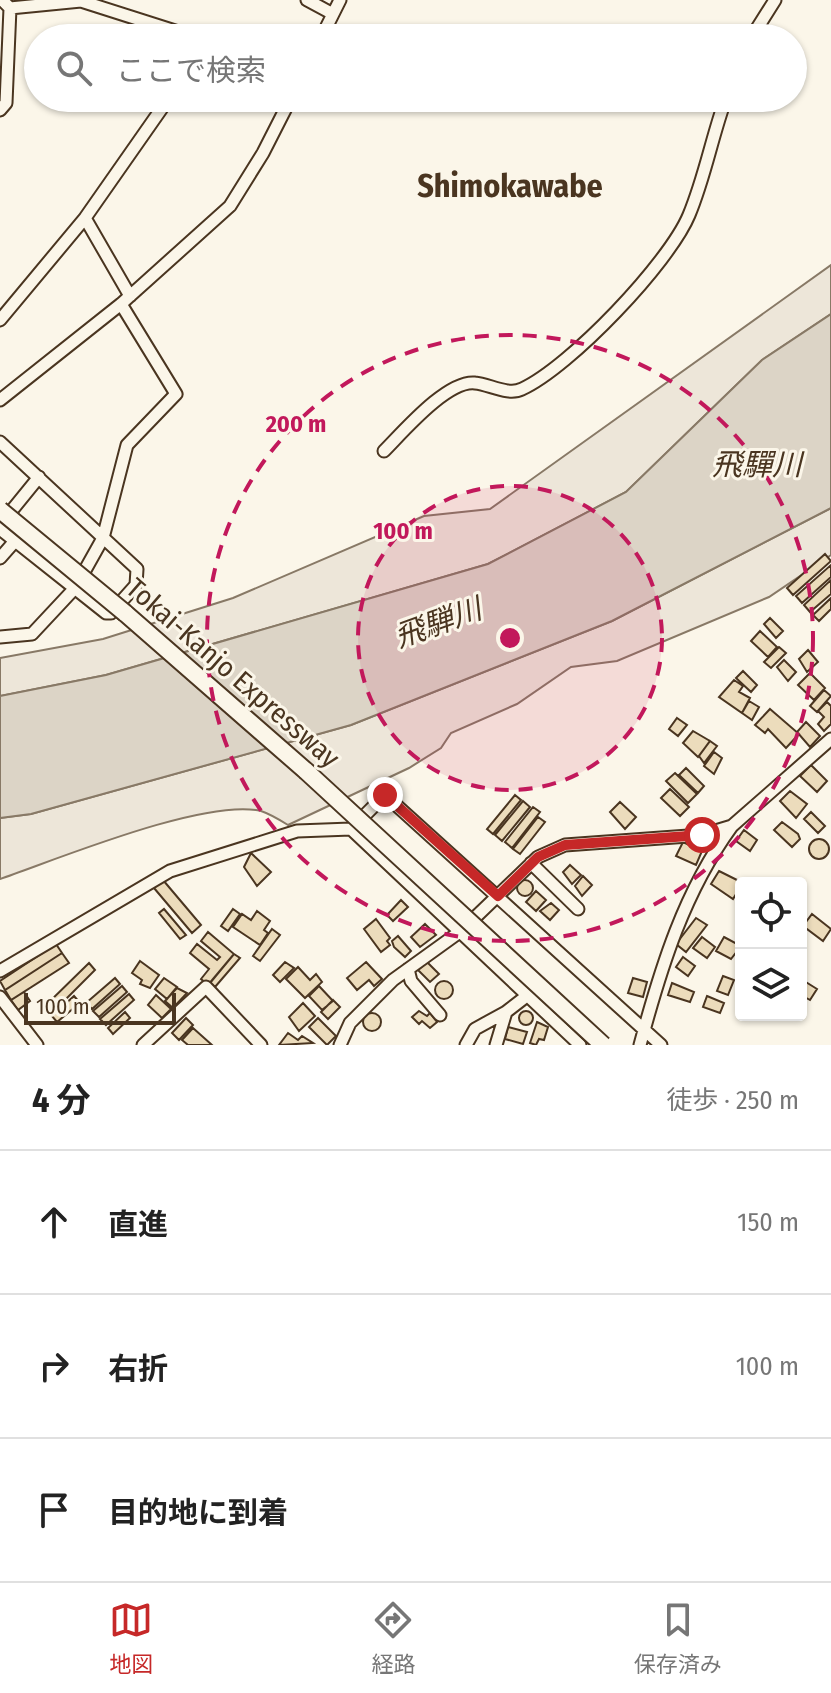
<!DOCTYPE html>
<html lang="ja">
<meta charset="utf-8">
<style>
body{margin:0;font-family:"Fira Sans Condensed","Noto Sans JP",sans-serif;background:#f6f6f6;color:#222}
.controls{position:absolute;right:24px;bottom:24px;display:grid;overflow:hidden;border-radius:8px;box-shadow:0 2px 6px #0004}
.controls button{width:72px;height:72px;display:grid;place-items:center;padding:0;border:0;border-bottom:2px solid #e0e0e0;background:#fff;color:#222;font:40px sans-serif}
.scale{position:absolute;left:24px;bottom:20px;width:152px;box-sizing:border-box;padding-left:8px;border:4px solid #4a3520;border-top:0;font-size:22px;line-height:28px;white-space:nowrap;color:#4a3520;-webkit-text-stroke:6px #fbf6e9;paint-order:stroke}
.stop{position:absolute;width:24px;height:24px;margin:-18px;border:6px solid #c62828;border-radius:50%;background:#fff}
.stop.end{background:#c62828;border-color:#fff;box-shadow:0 2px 8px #0008}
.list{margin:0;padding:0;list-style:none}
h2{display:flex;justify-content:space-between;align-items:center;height:104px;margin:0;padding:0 32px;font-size:34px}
h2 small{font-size:26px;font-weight:400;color:#767676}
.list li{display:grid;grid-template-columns:52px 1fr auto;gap:24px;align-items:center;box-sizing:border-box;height:144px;padding:0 32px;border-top:2px solid #e0e0e0}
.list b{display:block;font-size:30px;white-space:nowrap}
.list em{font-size:26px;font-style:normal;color:#767676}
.icon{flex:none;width:44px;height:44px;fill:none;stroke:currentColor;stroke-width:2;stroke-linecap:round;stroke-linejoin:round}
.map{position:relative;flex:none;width:831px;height:1045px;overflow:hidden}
.search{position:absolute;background:#fff;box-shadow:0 2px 6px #0004;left:24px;right:24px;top:24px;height:88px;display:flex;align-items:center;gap:20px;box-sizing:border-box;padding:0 28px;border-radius:44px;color:#767676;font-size:30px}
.sheet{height:536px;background:#fff}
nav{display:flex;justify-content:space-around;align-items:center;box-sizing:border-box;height:112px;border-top:2px solid #e0e0e0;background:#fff;font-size:22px;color:#767676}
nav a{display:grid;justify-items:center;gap:4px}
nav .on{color:#c62828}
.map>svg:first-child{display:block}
.green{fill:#ede6d9;stroke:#887966;stroke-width:2}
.water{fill:#dcd4c6;stroke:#887966;stroke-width:2}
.building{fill:#ecdcbc;stroke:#4a3520;stroke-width:2}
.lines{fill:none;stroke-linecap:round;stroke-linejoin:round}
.minor-casing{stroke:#4a3520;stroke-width:15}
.highway-casing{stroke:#4a3520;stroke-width:20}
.minor{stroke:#fbf6e9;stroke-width:11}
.highway{stroke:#fbf6e9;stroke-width:16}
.highway-bridge-casing{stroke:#4a3520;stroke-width:20;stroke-linecap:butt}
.highway-bridge{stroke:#fbf6e9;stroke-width:16}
.route{stroke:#c62828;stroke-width:10}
.ring{fill:none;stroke:#c2185b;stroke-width:4;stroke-dasharray:14 10}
.labels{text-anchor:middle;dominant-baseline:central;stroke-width:6;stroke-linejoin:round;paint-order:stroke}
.street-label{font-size:28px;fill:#4a3520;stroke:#fbf6e9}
.water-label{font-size:30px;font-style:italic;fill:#4a3520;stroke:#fbf6e9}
.quarter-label{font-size:32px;font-weight:bold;fill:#4a3520;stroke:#fbf6e9}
.centre{fill:#c2185b;stroke:#fbf6e9;stroke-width:4}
.ring-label{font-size:24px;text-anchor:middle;font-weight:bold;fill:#c2185b;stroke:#fbf6e9;stroke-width:6;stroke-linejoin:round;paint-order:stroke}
</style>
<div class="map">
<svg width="831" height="1045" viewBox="0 0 831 1045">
<rect width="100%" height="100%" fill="#fbf6e9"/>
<path class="green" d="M831,265v49l-69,46 -136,132 -138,72 -382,111 -106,21v-38l103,-19 130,-41 191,-82 66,-7z
M831,508v47l-62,42 -152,64 -46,6 -54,37 -66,29 -10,15 -32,20 -121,57c-8,-5 -18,-11 -27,-14 -56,-13 -203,48 -261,68v-61l31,-4 320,-89 261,-104z"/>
<path class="water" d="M831,314v194l-219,113 -261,104 -320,89 -31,4v-122l106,-21 382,-111 138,-72 136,-132z"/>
<path class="building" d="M825,554l6,7 -38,34 -6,-7z
M831,565v12l-29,26 -6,-7z
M831,580v14l-21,18 -6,-7z
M831,598v11l-12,12 -6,-6z
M770,618l13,13 -7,7 -12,-14z
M760,631l17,16 -9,10 -17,-16z
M779,647l7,6 -15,15 -7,-6z
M808,650l10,12 -11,10 -8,-13z
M784,660l12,12 -8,9 -11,-14z
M743,671l14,14 -6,7 -15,-14z
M810,673l15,15 -11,12 -16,-15z
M734,680l9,6 -4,6 11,6 -8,15 -23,-16z
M824,690l7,6 -14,16 -7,-6z
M749,701l10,6 -7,13 -10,-7z
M827,702l4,4v18l-7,7 -6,-7 6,-7 -6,-6z
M770,709l29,25 -13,14 -18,-19 -3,4 -10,-8z
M677,718l10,7 -9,11 -9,-7z
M806,722l14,14 -10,11 -13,-15z
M693,731l17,10 -12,16 -15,-14z
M710,741l7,5 -13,17 -5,-7z
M714,752l8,6 -8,16 -10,-8z
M811,765l16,16 -10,11 -17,-16z
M686,768l18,18 -6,7 -19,-18z
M675,773l22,21 -9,9 -22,-22z
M670,789l19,18 -9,9 -19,-18z
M790,791l17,13 -11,14 -16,-17z
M515,795l6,5 -28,34 -6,-5z
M523,801l7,6 -28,34 -7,-6z
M620,802l16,15 -11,12 -15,-17z
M533,807l7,5 -28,36 -7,-6z
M811,812l14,14 -7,7 -14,-14z
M538,817l7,5 -25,32 -7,-5z
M782,822l16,12 2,5 -8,8 -18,-17z
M744,830l13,10 -7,11 -14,-10z
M809 849a10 10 0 1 1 20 0a10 10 0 1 1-20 0Z
M683,842l19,9 -6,14 -20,-9z
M251,853l20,19 -14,14 -13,-19z
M570,865l11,10 -9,9 -9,-12z
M719,871l24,12 -10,16 -22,-15z
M583,876l9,9 -10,11 -7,-10z
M163,880l38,45 -9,8 -38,-45z
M517 888a8 8 0 1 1 16 0a8 8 0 1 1-16 0Z
M536,891l10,9 -10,11 -10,-9z
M401,900l7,7 -15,14 -6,-6z
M551,903l8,7 -9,10 -10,-9z
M164,909l22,26 -6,4 -21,-26z
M233,909l7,5 -12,17 -7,-5z
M257,911l13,10 -6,9 4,3 -8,12 -27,-18 9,-13 9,6z
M812,914l19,15 -8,12 -20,-15z
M696,918l11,7 -21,27 -10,-8z
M376,919l14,19 -3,3 3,4 -9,7 -17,-23z
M425,924l11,11 -16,12 -9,-10z
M272,929l8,6 -20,26 -7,-5z
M208,932l26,22 -26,31 -7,-6 8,-10 -19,-16 7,-9 20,16 3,-3 -19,-16z
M398,936l13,15 -6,6 -11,-10 -2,-6z
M702,937l13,10 -8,11 -14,-10z
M724,937l17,9 -10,13 -15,-8z
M56,944l6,9 -57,37 -5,-9z
M62,953l7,10 -58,37 -6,-10z
M234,954l6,4 -25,29 -5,-4z
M683,957l12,9 -7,10 -12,-9z
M140,961l19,14 -9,13 -10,-4 2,-4 -10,-7z
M285,962l9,6 -14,14 -7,-7z
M366,962l16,17 -8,7 -5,-6 -12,10 -10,-12z
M427,962l12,12 -9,8 -12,-12z
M89,963l6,7 -43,43 -7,-7z
M298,967l12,13 6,-6 6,8 -17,16 -19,-19z
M723,976l11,4 -6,15 -11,-4z
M115,978l5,6 -28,25 -6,-6z
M164,978l13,9 -10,12 -12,-10z
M633,978l14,4 -4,15 -15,-4z
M801,979l16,10 -7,11 -9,-5z
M435 990a9 9 0 1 1 18 0a9 9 0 1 1-18 0Z
M672,983l22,9 -4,10 -22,-7z
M122,986l5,6 -28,25 -6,-6z
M319,986l14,15 -11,9 -13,-14z
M177,988l10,5 -14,15 -8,-7z
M24,992l6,9 -12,9 -7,-10z
M129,994l5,6 -28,25 -6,-6z
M156,995l15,14 -9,9 -14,-13z
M74,996l6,7 -23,19 -5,-6z
M707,996l17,7 -4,10 -17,-6z
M333,1000l7,7 -12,12 -7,-7z
M303,1003l12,13 -16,15 -10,-14z
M519 1018a7 7 0 1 1 14 0a7 7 0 1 1-14 0Z
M419,1011l8,5 3,-3 7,9 -7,6 -8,-7 -3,3 -7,-7z
M125,1012l5,6 -17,16 -5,-6z
M363 1022a9 9 0 1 1 18 0a9 9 0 1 1-18 0Z
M186,1018l7,7 -14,15 -7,-7z
M318,1018l18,18 -9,9 -18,-18z
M537,1022l11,5 -4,13 -5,-1 -3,6 -6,-2z
M508,1027l19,5 -4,12 -18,-5z
M193,1028l19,17h-24l-6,-5z
M288,1033l10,7 4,-4 11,7 -34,2z"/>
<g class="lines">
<g class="minor-casing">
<path id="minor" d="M307,0l26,14
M10,8l71,-7 116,37
M321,38l19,-38
M751,38l24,-38
M0,110l6,-7 4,-95 -8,-8
M85,218l45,78
M0,320l85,-102 84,-120
M0,400l121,-96 109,-98 33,-53 28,-55
M0,442l137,127 -1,16 -25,28h-5l-106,-84
M384,451c19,-19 63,-71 91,-68 14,1 33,13 47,6 48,-22 147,-126 167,-174 16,-38 23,-79 37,-117
M4,520l35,-43
M0,558l15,-17
M0,637l32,-3 43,-46 28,-50 24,-93 49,-51 -55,-90
M531,863l47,46
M408,969l3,12 29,34
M0,971l170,-100 127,-40 54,-2
M0,997l37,48
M143,1045l63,-58 55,58
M340,1045l10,-22 43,-43 68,-49 77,-74 27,-12 137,-10 30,-9 99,-87
M466,1045l9,-16 31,-17
M496,1045l10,-33 22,-17
M580,1045l-229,-216 34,-34 276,250
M640,1045c21,-78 44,-153 92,-219"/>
</g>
<g class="highway-casing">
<path id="highway" d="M125,613l181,158"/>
</g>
<use href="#minor" class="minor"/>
<use href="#highway" class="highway"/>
<g class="highway-bridge-casing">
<path id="highway-bridge" d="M0,510l125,103
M306,771l297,274"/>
</g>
<use href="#highway-bridge" class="highway-bridge"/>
</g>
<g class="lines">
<path class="route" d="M385,795l113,101 40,-39 27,-12 137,-10"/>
</g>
<circle cx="510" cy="638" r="152" fill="#c2185b" fill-opacity=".12"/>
<g class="ring">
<circle cx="510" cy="638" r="152"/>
<circle cx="510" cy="638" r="303"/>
</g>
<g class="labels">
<g class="street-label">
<text transform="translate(233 673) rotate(41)">Tokai-Kanjo Expressway</text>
</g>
<g class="water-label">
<text x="757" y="465">飛驒川</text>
<text transform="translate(438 623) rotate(-20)">飛騨川</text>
</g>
<g class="quarter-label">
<text x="510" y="186">Shimokawabe</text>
</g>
</g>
<circle cx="510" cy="638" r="12" class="centre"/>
<g class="ring-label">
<text x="296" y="432">200 m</text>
<text x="403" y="539">100 m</text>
</g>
</svg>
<div class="controls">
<button><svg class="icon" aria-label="locate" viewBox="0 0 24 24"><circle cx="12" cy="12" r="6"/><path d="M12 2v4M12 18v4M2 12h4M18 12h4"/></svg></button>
<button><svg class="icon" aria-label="layers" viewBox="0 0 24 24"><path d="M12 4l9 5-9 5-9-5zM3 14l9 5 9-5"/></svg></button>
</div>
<div class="scale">100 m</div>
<div class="stop" style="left:702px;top:835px"></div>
<div class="stop end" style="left:385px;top:795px"></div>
<div class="search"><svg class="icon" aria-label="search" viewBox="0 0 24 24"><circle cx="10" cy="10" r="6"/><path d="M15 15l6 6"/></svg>ここで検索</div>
</div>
<section class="sheet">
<h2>4 分<small>徒歩 · 250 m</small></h2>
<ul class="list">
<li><svg class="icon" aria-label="ahead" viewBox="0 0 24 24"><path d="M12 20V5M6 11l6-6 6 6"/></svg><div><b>直進</b></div><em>150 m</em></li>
<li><svg class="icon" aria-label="right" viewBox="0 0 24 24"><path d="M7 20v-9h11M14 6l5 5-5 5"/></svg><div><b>右折</b></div><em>100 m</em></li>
<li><svg class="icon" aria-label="arrive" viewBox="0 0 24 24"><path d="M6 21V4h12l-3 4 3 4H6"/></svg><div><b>目的地に到着</b></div></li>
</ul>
</section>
<nav>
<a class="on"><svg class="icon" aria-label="map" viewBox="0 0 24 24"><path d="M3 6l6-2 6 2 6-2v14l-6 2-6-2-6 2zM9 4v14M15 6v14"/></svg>地図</a>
<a><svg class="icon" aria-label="directions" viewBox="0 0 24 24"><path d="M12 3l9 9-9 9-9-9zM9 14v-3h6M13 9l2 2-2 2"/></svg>経路</a>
<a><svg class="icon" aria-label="saved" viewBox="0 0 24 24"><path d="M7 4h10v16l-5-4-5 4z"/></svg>保存済み</a>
</nav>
